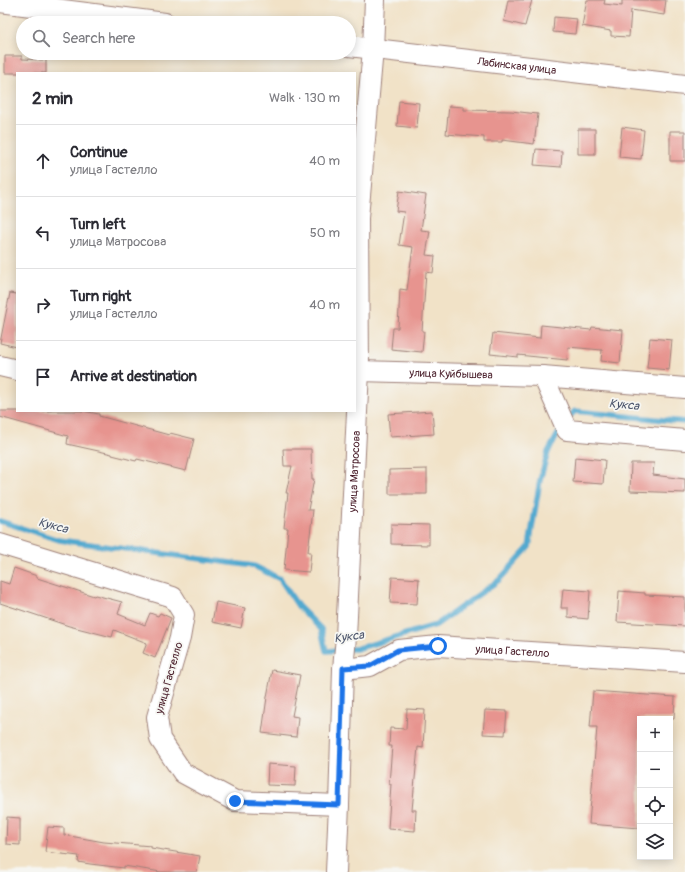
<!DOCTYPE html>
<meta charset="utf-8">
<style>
body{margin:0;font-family:Pangolin,sans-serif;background:#f7f7f7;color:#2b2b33}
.controls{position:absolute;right:12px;bottom:12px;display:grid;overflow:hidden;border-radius:0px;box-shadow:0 2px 10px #0003}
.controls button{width:36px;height:36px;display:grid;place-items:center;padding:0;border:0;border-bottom:1px solid #e1e1e2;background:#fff;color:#2b2b33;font:20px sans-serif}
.stop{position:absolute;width:12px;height:12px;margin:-9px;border:3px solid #1a73e8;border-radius:50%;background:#fff}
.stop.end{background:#1a73e8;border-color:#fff;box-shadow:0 1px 4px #0008}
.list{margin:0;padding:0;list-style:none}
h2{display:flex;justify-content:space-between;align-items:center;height:52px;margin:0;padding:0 16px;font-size:17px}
h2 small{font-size:13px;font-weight:400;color:#7c7c81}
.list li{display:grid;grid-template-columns:26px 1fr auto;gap:12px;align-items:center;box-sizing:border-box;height:72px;padding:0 16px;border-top:1px solid #e1e1e2}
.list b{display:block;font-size:15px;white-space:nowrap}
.list p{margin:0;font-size:13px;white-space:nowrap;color:#7c7c81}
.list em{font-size:13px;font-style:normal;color:#7c7c81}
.icon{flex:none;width:22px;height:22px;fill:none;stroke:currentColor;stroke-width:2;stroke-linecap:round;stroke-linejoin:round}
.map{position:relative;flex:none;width:685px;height:872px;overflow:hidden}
.search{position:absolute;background:#fff;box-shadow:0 2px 10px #0003;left:16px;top:16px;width:340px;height:44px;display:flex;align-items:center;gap:10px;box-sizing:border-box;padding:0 14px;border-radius:22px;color:#7c7c81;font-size:15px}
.panel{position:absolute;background:#fff;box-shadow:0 2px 10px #0003;left:16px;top:72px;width:340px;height:340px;border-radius:0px}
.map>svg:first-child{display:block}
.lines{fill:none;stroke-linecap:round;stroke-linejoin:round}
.stream{stroke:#52a9cf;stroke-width:5.5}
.building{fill:#e7948f}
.minor-casing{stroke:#9e8079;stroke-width:22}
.minor{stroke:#fff;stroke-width:20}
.route{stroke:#1a73e8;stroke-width:5}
.labels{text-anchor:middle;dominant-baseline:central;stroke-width:3.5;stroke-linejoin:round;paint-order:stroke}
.street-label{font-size:11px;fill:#4a1f2b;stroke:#f6f6f2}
.water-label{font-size:12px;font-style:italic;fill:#4d566d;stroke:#f6f6f2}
</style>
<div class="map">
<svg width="685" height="872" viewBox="0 0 685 872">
<rect width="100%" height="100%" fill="#f6f6f2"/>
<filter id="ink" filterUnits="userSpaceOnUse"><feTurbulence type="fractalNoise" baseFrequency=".025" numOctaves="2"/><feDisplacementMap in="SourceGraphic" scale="8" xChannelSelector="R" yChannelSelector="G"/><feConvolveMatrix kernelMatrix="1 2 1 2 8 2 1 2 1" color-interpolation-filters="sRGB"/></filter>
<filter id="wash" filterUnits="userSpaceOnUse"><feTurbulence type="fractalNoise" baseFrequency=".012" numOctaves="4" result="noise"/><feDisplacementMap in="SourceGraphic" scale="16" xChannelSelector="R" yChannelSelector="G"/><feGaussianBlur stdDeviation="0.9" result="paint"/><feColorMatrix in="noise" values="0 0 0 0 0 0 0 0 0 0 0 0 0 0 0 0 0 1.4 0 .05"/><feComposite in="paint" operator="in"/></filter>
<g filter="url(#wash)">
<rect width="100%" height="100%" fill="#f1e2c7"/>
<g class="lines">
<path class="stream" d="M566,420l9,-9 110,11
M0,521l59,19 195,26 26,13 18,27 23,23 5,22 15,-1
M349,649h7l80,-24 63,-45 30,-33 11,-67 8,-28 10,-18"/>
</g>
<g id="blocks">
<path class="building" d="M508,0h24l-7,26 -21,-5z
M587,0h18l-1,4 18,2v-6h44l-2,15 -33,-5 -2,27 -18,-1v-5l-29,-5z
M554,17l23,2 -2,15 -22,-2z
M5,56h17v3l24,1v13h-41z
M399,101l20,2 -2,25 -20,-2z
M449,106l15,1v3l47,1 27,3 -4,30 -32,-4v2h-18v-5l-38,-3z
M622,127l22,3 -3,29 -22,-2z
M578,129h17v25h-17z
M670,131h15v30h-15z
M536,149l26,2 -1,16 -27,-2z
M399,191l27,4 -5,35 9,1 -4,24 9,1 -2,17 -7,-1 -4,59h2l-2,21 -31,-3 2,-21h5l2,-39 7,1 6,-43 -14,-2 5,-33 -8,-1z
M10,293l7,1v53l-17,-4z
M541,325l50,5 1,-3 31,3 -3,33 -19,-2 1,-11 -34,-3 -1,13 -49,-5v2l-28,-3 3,-21 47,5z
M650,338l22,2 -3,30 -22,-2z
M0,411h83l16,3v2l70,19 1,-2 24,6 -8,32 -49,-12 -1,2 -24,-6v-1l-45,-10 1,-8 -68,-19z
M432,411l2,23 -44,3 -2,-23z
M283,449h28l1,30h2l-6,31h5l-5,42h3l-2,20 -25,-2 4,-42h-4l4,-35h-2l6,-27h-8z
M575,457l30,3 -2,24 -30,-2z
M631,463h23l-1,12 32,4v14l-55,-2z
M427,469v25h-38v-24z
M391,524l38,1v20l-38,-1z
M14,568l23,8v2l57,18 1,-1 27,7 -4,12 27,11 5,-12 8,3 2,-3 11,5 -16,40 -12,-5 4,-10 -33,-13 -2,7 -43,-11 -69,-23v-22l9,3z
M392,577l27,2 -2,25 -27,-1z
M563,589l27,2 -2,28 -20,-2v-9h-7z
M619,591l26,2v2l40,2v29l-68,-4z
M216,602l29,6 -4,20 -29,-6z
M272,670l28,5 -8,41 6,1 -2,20 -34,-4 5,-36z
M593,691l82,6 -1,22h-34v92l-1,17 -50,-4 8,-97h-7z
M407,709l18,1 -2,38 -5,-1 -6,63h4l-1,21 -27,-2 3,-45h-2l3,-38h-3l1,-18 16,1z
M485,710l22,1 -2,24 -22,-1z
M268,764l28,2 -1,20 -28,-1z
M7,817l13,1v27l-14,-1z
M48,827l16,1v7l40,7 47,4v2l49,8 -3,16h-36l-37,-6v2l-34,-4 -12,-2 1,-6 -34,-4z"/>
</g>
</g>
<g filter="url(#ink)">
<use href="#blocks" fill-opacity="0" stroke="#9e8079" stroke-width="1"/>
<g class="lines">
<g class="minor-casing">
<g id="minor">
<path d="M0,2l165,21"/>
<path id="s1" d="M349,46l336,39"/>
<path d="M0,366l17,4"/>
<path id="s2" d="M359,371l184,5 142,12"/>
<path d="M543,376l24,54 118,10"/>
<path d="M0,544l173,53 11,18 -4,23 -23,79 3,22 23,34 52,28 104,4"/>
<path id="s3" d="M343,669l27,-3 29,-16 39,-4 247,16"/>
<path id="s4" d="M336,872l3,-67 4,-136 3,-32 13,-266 -1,-153 15,-169 2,-49"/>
</g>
</g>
<use href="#minor" class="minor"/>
</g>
</g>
<g class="lines" filter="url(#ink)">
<path class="route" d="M235,801l104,4 4,-137 27,-2 28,-16 40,-4"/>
</g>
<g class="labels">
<g class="street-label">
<text stroke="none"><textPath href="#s1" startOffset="169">Лабинская улица</textPath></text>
<text stroke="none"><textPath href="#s2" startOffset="92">улица Куйбышева</textPath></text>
<text stroke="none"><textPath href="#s4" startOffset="401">улица Матросова</textPath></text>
<text stroke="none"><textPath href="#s3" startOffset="174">улица Гастелло</textPath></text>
<text transform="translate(169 678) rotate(-74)">улица Гастелло</text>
</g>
<g class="water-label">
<text transform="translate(624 405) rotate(6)">Кукса</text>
<text transform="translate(53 526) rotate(15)">Кукса</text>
<text transform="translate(349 637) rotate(-8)">Кукса</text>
</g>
</g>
</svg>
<div class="controls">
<button>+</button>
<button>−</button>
<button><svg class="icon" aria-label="locate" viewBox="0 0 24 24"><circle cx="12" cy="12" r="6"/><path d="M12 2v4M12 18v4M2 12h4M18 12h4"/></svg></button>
<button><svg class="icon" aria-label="layers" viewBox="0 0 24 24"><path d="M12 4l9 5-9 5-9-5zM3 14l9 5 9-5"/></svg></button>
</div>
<div class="stop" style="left:438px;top:646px"></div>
<div class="stop end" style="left:235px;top:801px"></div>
<div class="search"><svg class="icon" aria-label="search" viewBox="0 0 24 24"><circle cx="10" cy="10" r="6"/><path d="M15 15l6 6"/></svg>Search here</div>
<section class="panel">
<h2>2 min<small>Walk · 130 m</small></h2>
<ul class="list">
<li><svg class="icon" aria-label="ahead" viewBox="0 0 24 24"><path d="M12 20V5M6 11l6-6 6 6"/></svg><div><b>Continue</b><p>улица Гастелло</p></div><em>40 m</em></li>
<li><svg class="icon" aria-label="left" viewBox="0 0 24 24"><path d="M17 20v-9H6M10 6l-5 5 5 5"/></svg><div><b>Turn left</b><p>улица Матросова</p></div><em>50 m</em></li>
<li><svg class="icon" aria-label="right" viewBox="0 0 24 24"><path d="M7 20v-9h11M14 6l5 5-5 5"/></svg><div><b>Turn right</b><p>улица Гастелло</p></div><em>40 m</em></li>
<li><svg class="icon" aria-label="arrive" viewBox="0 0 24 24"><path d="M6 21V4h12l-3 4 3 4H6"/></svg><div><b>Arrive at destination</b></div></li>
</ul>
</section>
</div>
